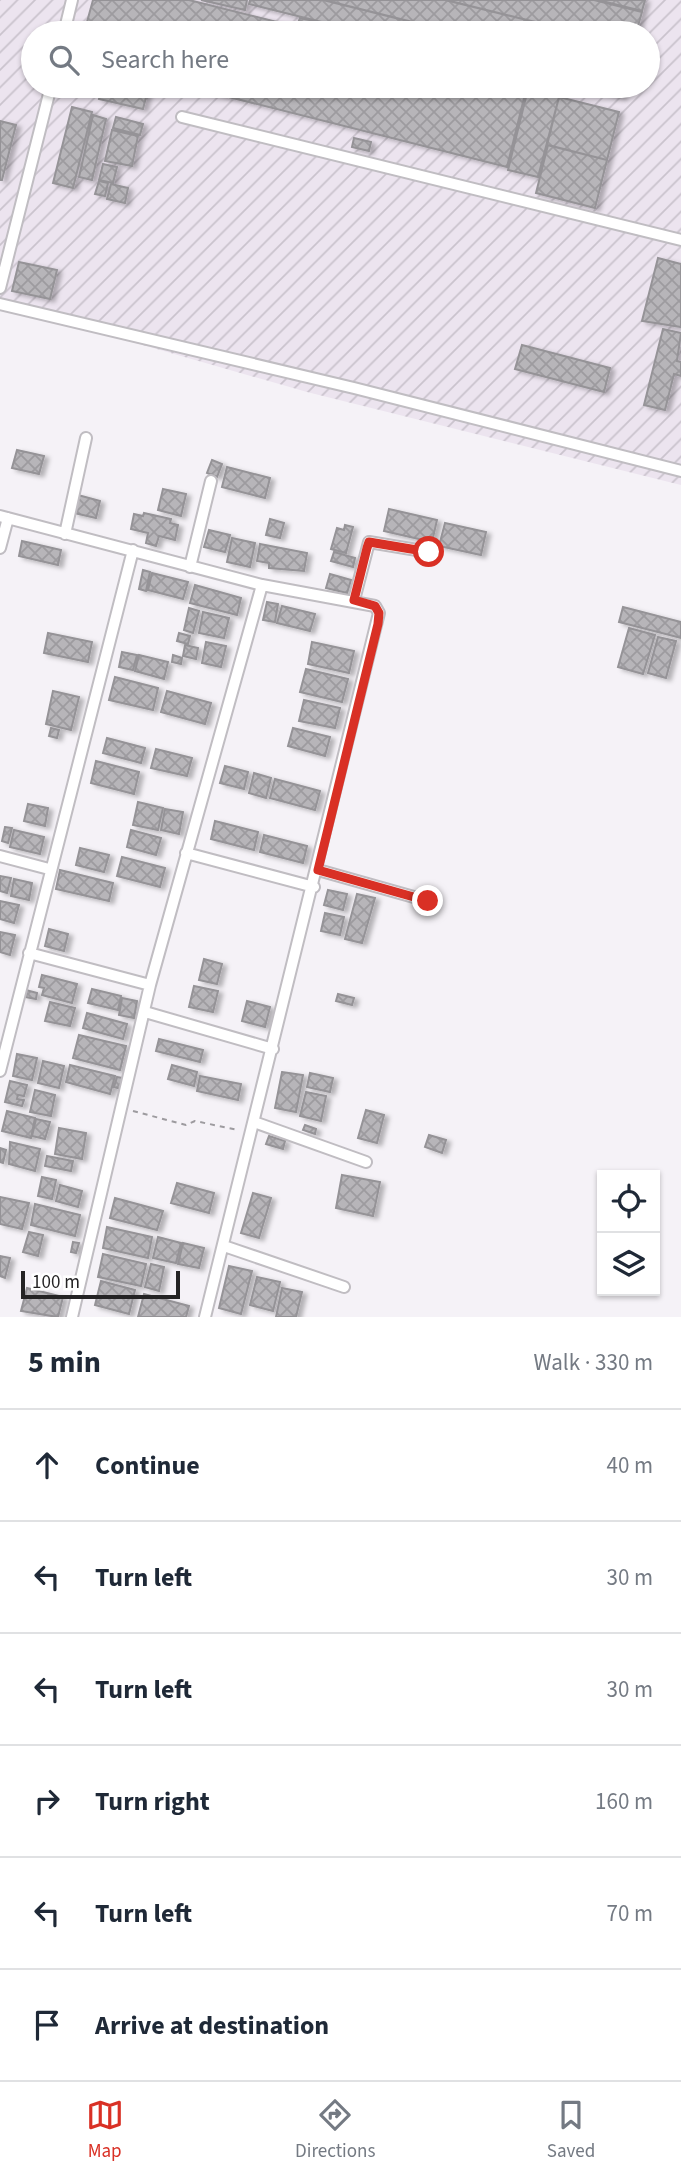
<!DOCTYPE html>
<meta charset="utf-8">
<style>
body{margin:0;font-family:"Source Sans 3",sans-serif;background:#f6f6f7;color:#1f2937}
.controls{position:absolute;right:21px;bottom:21px;display:grid;overflow:hidden;border-radius:0px;box-shadow:0 2px 5px #0004}
.controls button{width:63px;height:63px;display:grid;place-items:center;padding:0;border:0;border-bottom:2px solid #e0e1e3;background:#fff;color:#1f2937;font:35px sans-serif}
.scale{position:absolute;left:21px;bottom:18px;width:159px;box-sizing:border-box;padding-left:7px;border:4px solid #242324;border-top:0;font-size:19px;line-height:24px;white-space:nowrap;color:#242324;-webkit-text-stroke:5px #fff;paint-order:stroke}
.stop{position:absolute;width:21px;height:21px;margin:-16px;border:5px solid #d93025;border-radius:50%;background:#fff}
.stop.end{background:#d93025;border-color:#fff;box-shadow:0 2px 7px #0008}
.list{margin:0;padding:0;list-style:none}
h2{display:flex;justify-content:space-between;align-items:center;height:91px;margin:0;padding:0 28px;font-size:30px}
h2 small{font-size:23px;font-weight:400;color:#747a83}
.list li{display:grid;grid-template-columns:46px 1fr auto;gap:21px;align-items:center;box-sizing:border-box;height:112px;padding:0 28px;border-top:2px solid #e0e1e3}
.list b{display:block;font-size:26px;white-space:nowrap}
.list em{font-size:23px;font-style:normal;color:#747a83}
.icon{flex:none;width:38px;height:38px;fill:none;stroke:currentColor;stroke-width:2;stroke-linecap:round;stroke-linejoin:round}
.map{position:relative;flex:none;width:681px;height:1317px;overflow:hidden}
.search{position:absolute;background:#fff;box-shadow:0 2px 5px #0004;left:21px;right:21px;top:21px;height:77px;display:flex;align-items:center;gap:18px;box-sizing:border-box;padding:0 24px;border-radius:38px;color:#747a83;font-size:26px}
.sheet{height:763px;background:#fff}
nav{display:flex;justify-content:space-around;align-items:center;box-sizing:border-box;height:98px;border-top:2px solid #e0e1e3;background:#fff;font-size:19px;color:#747a83}
nav a{display:grid;justify-items:center;gap:4px}
nav .on{color:#d93025}
.map>svg:first-child{display:block}
.industrial{fill:url(#industrial-furrows);fill-rule:evenodd}
.building{fill:url(#building-cross-hatch);stroke:#959397;stroke-width:2;filter:url(#shadow)}
.lines{fill:none;stroke-linecap:round;stroke-linejoin:round}
.minor-casing{stroke:#c0bdc2;stroke-width:14}
.path{stroke:#9d9b9f;stroke-width:2;stroke-dasharray:5 5;stroke-linecap:butt}
.minor{stroke:#fff;stroke-width:10}
.route{stroke:#d93025;stroke-width:9}
</style>
<div class="map">
<svg width="681" height="1317" viewBox="0 0 681 1317">
<defs>
<pattern id="industrial-furrows" width="10" height="10" patternUnits="userSpaceOnUse" patternTransform="scale(1.75)"><rect width="10" height="10" fill="#ece4ef"/><path d="M-1 1l2-2M0 10L10 0M9 11l2-2" fill="none" stroke="#cac3cd"/></pattern>
<pattern id="building-cross-hatch" width="8" height="8" patternUnits="userSpaceOnUse" patternTransform="scale(1.75)"><rect width="8" height="8" fill="#b7b5b9"/><path d="M0 0l8 8M0 8l8-8" fill="none" stroke="#9d9b9f"/></pattern>
<filter id="shadow"><feDropShadow dx="4.5" dy="2.5" stdDeviation="2" flood-color="#0004"/></filter>
</defs>
<rect width="100%" height="100%" fill="#f5f2f7"/>
<path class="industrial" d="M0,0h681v485l-374,-93 -307,-88zM33,33h615v53h-615z"/>
<path class="building" d="M93,0h96l132,33h-237z
M201,0h46l-2,10z
M250,0h73l133,33h-90l-117,-29z
M324,0h121l135,33h-123z
M446,0h148l48,12 -6,21h-56z
M598,0h47l-3,11z
M300,18l14,3 -1,5 -15,-3z
M325,24l14,3 -1,6 -14,-3z
M102,86h47l-6,23 -44,-10z
M185,86h342l-20,81z
M577,86h47l-2,11z
M528,89l31,8 -21,80 -30,-7z
M559,97l60,15 -12,48 -60,-15z
M72,107l20,5 -19,76 -20,-5z
M93,115l13,4 -14,61 -13,-3z
M116,117l27,7 -3,11 -27,-7z
M0,121l16,4 -14,55h-2z
M112,130l26,6 -6,30 -27,-5z
M354,138l17,4 -2,9 -17,-4z
M548,145l59,15 -12,48 -59,-15z
M103,164l14,3 -4,16 -14,-3z
M99,181l9,2 -3,13 -10,-2z
M111,184l17,4 -3,15 -18,-4z
M658,258l23,6v63l-39,-6z
M19,262l38,8 -7,29 -38,-8z
M663,329l18,4 -4,28 4,1v14l-7,-2 -9,36 -21,-5z
M522,345l88,23 -6,24 -89,-23z
M17,450l27,6 -5,18 -27,-6z
M212,460l10,4 -5,13 -10,-4z
M227,467l43,11 -5,20 -43,-11z
M163,489l23,5 -5,22 -23,-6z
M78,495l22,6 -4,17 -22,-5z
M389,509l48,11 -5,22 -48,-11z
M144,513l27,6 -1,4 8,2 -3,15 -16,-4 -3,10 -10,-3 2,-10 -17,-4 3,-15 9,2z
M270,519l14,4 -4,15 -14,-3z
M445,523l41,9 -5,23 -42,-9z
M345,525l8,2 -7,26 -15,-4 6,-21 7,2z
M209,530l21,5 -5,17 -21,-5z
M232,538l23,5 -5,24 -23,-5z
M22,541l39,9 -3,15 -39,-9z
M260,544l47,9 -3,18 -35,-3v-5l-12,-2z
M334,552l21,6 -2,9 -22,-6z
M143,570l7,2 -4,19 -7,-2z
M152,573l36,9 -5,17 -35,-9z
M330,574l21,6 -4,13 -21,-5z
M195,585l46,13 -4,17 -47,-12z
M267,602l11,2 -3,18 -12,-2z
M282,606l33,8 -5,17 -33,-8z
M623,607l58,15v16l-62,-16z
M189,608l10,3 -6,22 -9,-3z
M203,612l26,6 -5,20 -25,-5z
M629,628l26,7 -12,39 -25,-7z
M48,633l44,9 -4,20 -44,-9z
M179,633l11,3 -2,8 -11,-3z
M658,637l18,4 -10,37 -18,-5z
M206,642l20,4 -5,21 -19,-4z
M312,642l42,9 -5,22 -41,-9z
M185,645l13,3 -2,11 -13,-3z
M122,652l15,3 -4,15 -14,-3z
M139,655l29,7 -4,17 -29,-8z
M173,655l9,3 -1,6 -9,-2z
M306,669l42,10 -6,23 -42,-10z
M115,677l43,11 -5,22 -44,-10z
M53,691l26,6 -8,33 -25,-6z
M167,691l44,12 -6,21 -44,-12z
M304,700l36,8 -5,20 -36,-7z
M51,728l8,2 -2,8 -8,-2z
M293,728l37,9 -5,19 -37,-10z
M107,738l38,10 -4,15 -38,-10z
M156,749l36,9 -5,18 -36,-8z
M96,761l43,11 -5,22 -43,-11z
M225,766l23,6 -4,17 -24,-6z
M254,773l17,5 -5,20 -17,-5z
M275,779l45,12 -5,19 -45,-12z
M138,802l25,6 -5,22 -25,-5z
M28,804l20,4 -3,18 -21,-5z
M165,809l18,3 -4,22 -18,-4z
M215,821l43,11 -4,18 -43,-11z
M5,827l7,1 -4,15 -6,-2z
M14,830l30,7 -4,17 -30,-7z
M131,830l30,8 -5,17 -29,-8z
M264,835l43,11 -4,17 -43,-11z
M80,848l29,7 -5,17 -28,-7z
M122,857l43,11 -5,19 -43,-11z
M60,870l53,13 -4,18 -53,-12z
M0,876l11,2 -4,15 -7,-2z
M14,879l18,4 -3,17 -18,-4z
M328,890l19,4 -4,16 -19,-5z
M357,894l18,4 -13,45 -17,-4z
M0,901l19,4 -5,18 -14,-4z
M325,913l19,4 -4,18 -19,-4z
M49,929l19,5 -4,17 -19,-5z
M0,932l15,3 -5,20 -10,-3z
M204,959l18,5 -5,20 -18,-4z
M42,975l35,9 -5,19 -30,-8 2,-7 -5,-1z
M194,986l24,5 -5,21 -24,-5z
M92,989l29,7 -3,14 -30,-7z
M26,990l11,3 -1,6 -11,-2z
M338,994l16,4 -2,7 -16,-4z
M122,998l15,3 -3,17 -15,-3z
M247,1001l23,6 -5,20 -23,-6z
M50,1002l25,6 -5,18 -25,-5z
M87,1013l40,11 -4,15 -40,-11z
M79,1035l47,11 -6,24 -47,-12z
M159,1039l44,11 -3,12 -44,-11z
M17,1054l20,4 -5,22 -19,-4z
M43,1061l21,5 -5,22 -21,-5z
M70,1065l45,11 -5,18 -44,-12z
M172,1065l25,7 -3,14 -26,-7z
M282,1072l21,3 -7,37 -21,-4z
M310,1073l23,5 -3,14 -23,-5z
M200,1076l41,8 -3,16 -41,-9z
M117,1077l6,1 -2,11 -7,-2z
M10,1081l17,4 -3,11 -6,-1 -1,4 7,1 -2,6 -17,-4z
M35,1090l20,5 -4,21 -21,-4z
M306,1092l20,4 -5,25 -21,-5z
M366,1110l18,5 -7,28 -19,-5z
M7,1111l28,7 -4,20 -29,-7z
M36,1119l14,3 -5,17 -13,-3z
M305,1125l11,4 -1,5 -12,-4z
M59,1128l27,5 -4,26 -27,-5z
M429,1135l17,5 -4,13 -17,-6z
M269,1136l16,5 -2,8 -17,-5z
M10,1142l30,7 -5,22 -26,-7z
M0,1148l6,2 -3,13 -3,-1z
M47,1156l26,5 -2,10 -26,-5z
M342,1175l38,7 -7,34 -37,-8z
M42,1177l14,3 -4,19 -14,-3z
M177,1183l37,10 -5,20 -38,-10z
M60,1185l22,6 -4,16 -22,-6z
M253,1193l18,5 -12,40 -18,-5z
M0,1197l29,6 -7,26 -22,-5z
M115,1198l48,13 -6,19 -47,-12z
M35,1204l45,11 -5,21 -44,-11z
M107,1227l45,10 -4,21 -45,-10z
M29,1232l14,3 -5,21 -15,-4z
M158,1237l23,6 -5,20 -23,-5z
M73,1242l6,1 -3,10 -5,-1z
M183,1243l21,5 -5,20 -21,-4z
M103,1254l43,10 -5,22 -43,-9z
M0,1256l10,2 -5,20 -5,-2z
M151,1264l13,3 -5,24 -14,-4z
M229,1266l23,5 -11,43 -22,-6z
M257,1277l23,5 -7,29 -23,-6z
M101,1281l34,9 -6,24 -34,-9z
M27,1288l36,9 -5,20 -37,-6z
M282,1288l20,4 -6,25h-20z
M144,1294l45,12 -3,11h-48z"/>
<g class="lines">
<g class="minor-casing">
<path id="minor" d="M64,33l8,-33
M182,117l499,123
M0,288l51,-202
M0,304l354,84 327,83
M0,516l262,69 113,21 4,7 -174,704
M65,534l21,-96
M0,548l8,-30
M190,567l21,-86
M354,600l15,-58 60,10
M186,853l128,34
M0,856l49,13
M318,870l110,31
M29,953l121,32
M145,1012l128,37
M0,1071l133,-521
M254,1122l112,40
M224,1246l120,41
M72,1317l78,-332 112,-400"/>
</g>
<path class="path" d="M133,1111l53,14 9,-4 43,9"/>
<use href="#minor" class="minor"/>
</g>
<g class="lines">
<path class="route" d="M428,901l-110,-31 60,-246 1,-11 -4,-7 -21,-6 13,-52 2,-6 60,10"/>
</g>
</svg>
<div class="controls">
<button><svg class="icon" aria-label="locate" viewBox="0 0 24 24"><circle cx="12" cy="12" r="6"/><path d="M12 2v4M12 18v4M2 12h4M18 12h4"/></svg></button>
<button><svg class="icon" aria-label="layers" viewBox="0 0 24 24"><path d="M12 4l9 5-9 5-9-5zM3 14l9 5 9-5"/></svg></button>
</div>
<div class="scale">100 m</div>
<div class="stop" style="left:429px;top:552px"></div>
<div class="stop end" style="left:428px;top:901px"></div>
<div class="search"><svg class="icon" aria-label="search" viewBox="0 0 24 24"><circle cx="10" cy="10" r="6"/><path d="M15 15l6 6"/></svg>Search here</div>
</div>
<section class="sheet">
<h2>5 min<small>Walk · 330 m</small></h2>
<ul class="list">
<li><svg class="icon" aria-label="ahead" viewBox="0 0 24 24"><path d="M12 20V5M6 11l6-6 6 6"/></svg><div><b>Continue</b></div><em>40 m</em></li>
<li><svg class="icon" aria-label="left" viewBox="0 0 24 24"><path d="M17 20v-9H6M10 6l-5 5 5 5"/></svg><div><b>Turn left</b></div><em>30 m</em></li>
<li><svg class="icon" aria-label="left" viewBox="0 0 24 24"><path d="M17 20v-9H6M10 6l-5 5 5 5"/></svg><div><b>Turn left</b></div><em>30 m</em></li>
<li><svg class="icon" aria-label="right" viewBox="0 0 24 24"><path d="M7 20v-9h11M14 6l5 5-5 5"/></svg><div><b>Turn right</b></div><em>160 m</em></li>
<li><svg class="icon" aria-label="left" viewBox="0 0 24 24"><path d="M17 20v-9H6M10 6l-5 5 5 5"/></svg><div><b>Turn left</b></div><em>70 m</em></li>
<li><svg class="icon" aria-label="arrive" viewBox="0 0 24 24"><path d="M6 21V4h12l-3 4 3 4H6"/></svg><div><b>Arrive at destination</b></div></li>
</ul>
</section>
<nav>
<a class="on"><svg class="icon" aria-label="map" viewBox="0 0 24 24"><path d="M3 6l6-2 6 2 6-2v14l-6 2-6-2-6 2zM9 4v14M15 6v14"/></svg>Map</a>
<a><svg class="icon" aria-label="directions" viewBox="0 0 24 24"><path d="M12 3l9 9-9 9-9-9zM9 14v-3h6M13 9l2 2-2 2"/></svg>Directions</a>
<a><svg class="icon" aria-label="saved" viewBox="0 0 24 24"><path d="M7 4h10v16l-5-4-5 4z"/></svg>Saved</a>
</nav>
